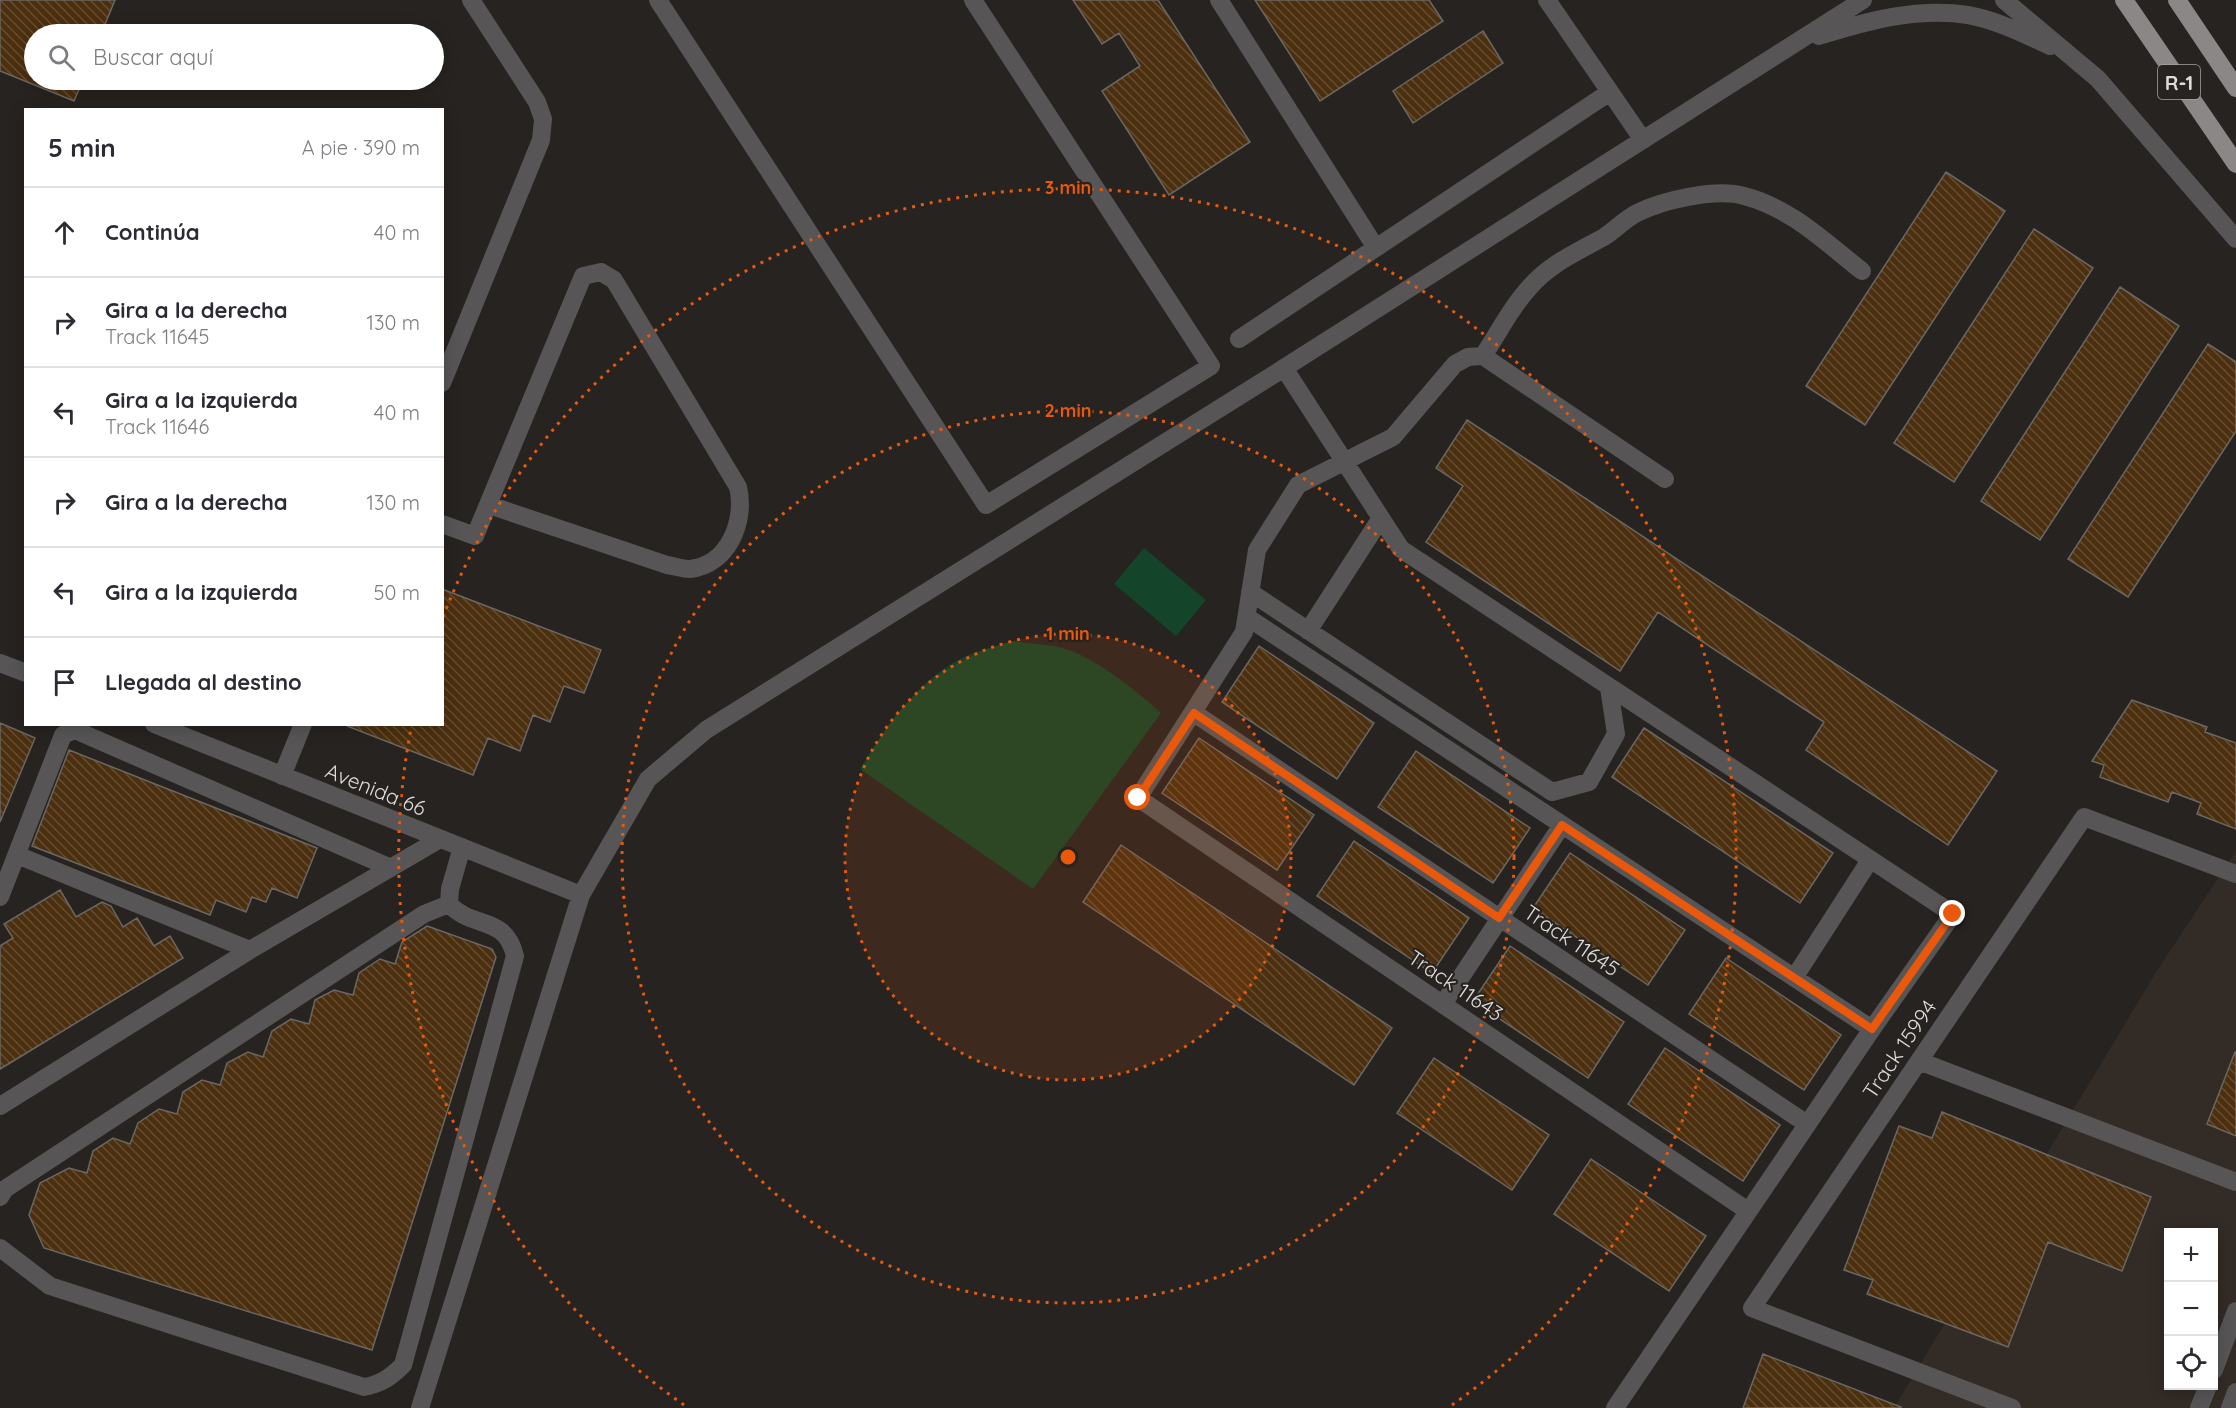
<!DOCTYPE html>
<html lang="es">
<meta charset="utf-8">
<style>
body{margin:0;font-family:Quicksand,sans-serif;background:#f7f7f7;color:#2b2b33}
.controls{position:absolute;right:18px;bottom:18px;display:grid;overflow:hidden;border-radius:0px;box-shadow:0 3px 15px #0003}
.controls button{width:54px;height:54px;display:grid;place-items:center;padding:0;border:0;border-bottom:2px solid #e1e1e2;background:#fff;color:#2b2b33;font:30px sans-serif}
.stop{position:absolute;width:18px;height:18px;margin:-14px;border:4px solid #ea580c;border-radius:50%;background:#fff}
.stop.end{background:#ea580c;border-color:#fff;box-shadow:0 2px 6px #0008}
.list{margin:0;padding:0;list-style:none}
h2{display:flex;justify-content:space-between;align-items:center;height:78px;margin:0;padding:0 24px;font-size:26px}
h2 small{font-size:20px;font-weight:400;color:#7c7c81}
.list li{display:grid;grid-template-columns:39px 1fr auto;gap:18px;align-items:center;box-sizing:border-box;height:90px;padding:0 24px;border-top:2px solid #e1e1e2}
.list b{display:block;font-size:22px;white-space:nowrap}
.list p{margin:0;font-size:20px;white-space:nowrap;color:#7c7c81}
.list em{font-size:20px;font-style:normal;color:#7c7c81}
.icon{flex:none;width:33px;height:33px;fill:none;stroke:currentColor;stroke-width:2;stroke-linecap:round;stroke-linejoin:round}
.map{position:relative;flex:none;width:2236px;height:1408px;overflow:hidden}
.search{position:absolute;background:#fff;box-shadow:0 3px 15px #0003;left:24px;top:24px;width:420px;height:66px;display:flex;align-items:center;gap:15px;box-sizing:border-box;padding:0 21px;border-radius:33px;color:#7c7c81;font-size:22px}
.panel{position:absolute;background:#fff;box-shadow:0 3px 15px #0003;left:24px;top:108px;width:420px;height:618px;border-radius:0px}
.map>svg:first-child{display:block}
.built{fill:#332b25;fill-rule:evenodd}
.pitch{fill:#14452a}
.building{fill:url(#building-back-hatch);stroke:#6a6764;stroke-width:1.5}
.lines{fill:none;stroke-linecap:round;stroke-linejoin:round}
.minor{stroke:#575556;stroke-width:18}
.major{stroke:#8b8787;stroke-width:18}
.route{stroke:#ea580c;stroke-width:8}
.ring{fill:none;stroke:#e8590c;stroke-width:3;stroke-dasharray:3 6}
.labels{text-anchor:middle;dominant-baseline:central;stroke-width:4.5;stroke-linejoin:round;paint-order:stroke}
.shield{fill:#262320;stroke:#a7a4a2;stroke-width:1.5}
.shield-label{font-size:20px;font-weight:bold;fill:#dedcda}
.street-label{font-size:21px;fill:#dedcda;stroke:#262320}
.centre{fill:#e8590c;stroke:#262320;stroke-width:3}
.ring-label{font-size:18px;text-anchor:middle;font-weight:bold;fill:#e8590c;stroke:#262320;stroke-width:4.5;stroke-linejoin:round;paint-order:stroke}
</style>
<div class="map">
<svg width="2236" height="1408" viewBox="0 0 2236 1408">
<defs>
<pattern id="building-back-hatch" width="6" height="6" patternUnits="userSpaceOnUse" patternTransform="scale(1.5)"><rect width="6" height="6" fill="#4c2f0f"/><path d="M-1 5l2 2M0 0l6 6M5-1l2 2" fill="none" stroke="#654d31"/></pattern>
</defs>
<rect width="100%" height="100%" fill="#262320"/>
<path class="built" d="M2236,851v557h-342l262,-436zM2168,1232h46v154h-46z"/>
<path class="pitch" d="M1144,548l62,52 -30,36 -62,-52z
M1013,641c14,2 28,3 42,5 37,8 78,42 106,67l-128,176 -173,-120c26,-42 58,-90 104,-112 14,-7 33,-11 49,-16z"/>
<path class="building" d="M0,0h115l-14,34h-67v46h49l-9,21 -74,-30z
M1073,0h85l92,142 -81,53 -67,-104 38,-25 -21,-33 -17,11z
M1255,0h174l14,21 -123,80z
M1483,31l20,32 -90,60 -20,-32z
M1946,172l59,39 -140,214 -59,-39z
M2034,229l59,39 -139,214 -60,-39z
M2120,287l59,39 -139,214 -59,-39z
M2208,344l28,18v69l-108,166 -60,-38z
M1467,420l530,351 -49,74 -142,-95 18,-28 -166,-110 -38,59 -194,-129 37,-56 -27,-18z
M442,589l159,61 -17,43 -20,-7 -14,36 -17,-7 -13,36 -32,-13 -15,37 -126,-49 95,-2z
M1259,646l115,77 -37,56 -115,-77z
M2132,700l75,27 -2,5 31,11v86l-39,-15 4,-11 -29,-11 -4,10 -68,-25 4,-12 -12,-4z
M0,723l35,15 -35,84z
M1644,728l189,125 -33,50 -188,-126z
M1199,738l115,77 -37,55 -115,-77z
M69,750l248,98 -20,50 -25,-10 -6,14 -14,-5 -6,15 -30,-12 -6,15 -178,-69z
M1416,751l114,77 -37,55 -115,-76z
M1354,841l115,77 -37,55 -115,-77z
M1121,845l271,183 -38,57 -271,-183z
M1570,853l115,77 -37,55 -115,-77z
M60,890l16,27 26,-15 9,4 12,21 14,-9 17,28 16,-10 13,22 -183,111v-123l13,-8 -9,-14z
M427,926l65,23 4,8 -124,393 -328,-102 -15,-33 11,-32 29,-15 18,5 6,-22 20,-13 17,6 8,-21 21,-14 18,5 6,-22 19,-12 18,5 7,-22 21,-11 15,5 9,-26 19,-12 18,5 6,-24 19,-10 19,5 6,-22 21,-14 15,5 7,-22z
M1510,946l114,76 -36,56 -115,-77z
M1726,958l115,77 -37,55 -115,-76z
M1665,1048l115,77 -37,56 -115,-77z
M2235,1052h1v84l-29,-12z
M1434,1058l115,77 -37,55 -115,-77z
M1942,1112l209,85 -29,74 -74,-29 -40,105 -141,-53 6,-14 -29,-10 55,-144 33,12z
M1591,1159l115,77 -37,55 -115,-77z
M1763,1354l138,53v1h-158z"/>
<g class="lines">
<path class="minor" d="M658,0l328,505 225,-139 -238,-366
M1219,0l157,248
M1547,0l96,140
M2004,0l94,79 138,160
M1819,36c48,-15 98,-29 149,-21 28,5 56,19 82,31
M1239,339l371,-247
M1483,356c15,-22 28,-49 46,-68 20,-24 48,-36 75,-51 11,-7 21,-18 33,-24 26,-13 79,-25 107,-17 47,12 81,46 118,75
M1284,368l117,181 552,365 -81,115 -257,379
M442,383l99,-243 2,-21 -6,-17 -66,-102
M1665,479l-182,-123 -15,1 -13,7 -62,73 -95,48 -41,65 -13,82 -106,166 610,413
M442,524l33,12 108,-260 18,-4 13,8 124,207c8,33 -9,78 -48,82 -7,0 -16,-3 -23,-4l-178,-60
M1250,592l302,200 37,-10 27,-48 -7,-46
M1247,617l625,412
M1308,631l73,-113
M0,663l26,10
M1194,713l613,411
M154,724l427,171
M282,776l21,-52
M17,855l233,95
M0,897l63,-162 12,-5 316,138
M1794,978l76,-118
M1443,1004l119,-179
M1919,1061l317,121
M0,1106l250,-156 190,-111
M0,1197l5,-8 419,-275 25,-10
M0,1248l50,38 314,101c17,-3 27,-10 39,-22l112,-409c-10,-42 -42,-26 -66,-52l1,-15 12,-42
M2214,1370l22,-59
M420,1408l161,-513 67,-116 58,-49 578,-362 579,-368
M2012,1408l-260,-100 332,-491 152,57
M2199,1408l9,-22
M2230,1408l6,-16"/>
<path class="major" d="M2124,0l112,164
M2177,0l59,88"/>
</g>
<g class="lines">
<path class="route" d="M1138,798l56,-85 305,205 63,-93 310,204 81,-115"/>
</g>
<circle cx="1068" cy="857" r="223" fill="#e8590c" fill-opacity=".12"/>
<g class="ring">
<circle cx="1068" cy="857" r="223"/>
<circle cx="1068" cy="857" r="446"/>
<path d="M684 1405A669 669 0 0 1 411 729M443 617A669 669 0 1 1 1452 1405"/>
</g>
<g class="labels">
<rect class="shield" x="2158" y="65" width="42" height="34" rx="4.5"/>
<g class="shield-label">
<text x="2179" y="82">R-1</text>
</g>
<g class="street-label">
<text transform="translate(376 789) rotate(22)">Avenida 66</text>
<text transform="translate(1572 940) rotate(34)">Track 11645</text>
<text transform="translate(1456 985) rotate(34)">Track 11643</text>
<text transform="translate(1899 1049) rotate(-56)">Track 15994</text>
</g>
</g>
<circle cx="1068" cy="857" r="9" class="centre"/>
<g class="ring-label">
<text x="1068" y="194">3 min</text>
<text x="1068" y="417">2 min</text>
<text x="1068" y="640">1 min</text>
</g>
</svg>
<div class="controls">
<button>+</button>
<button>−</button>
<button><svg class="icon" aria-label="locate" viewBox="0 0 24 24"><circle cx="12" cy="12" r="6"/><path d="M12 2v4M12 18v4M2 12h4M18 12h4"/></svg></button>
</div>
<div class="stop" style="left:1138px;top:798px"></div>
<div class="stop end" style="left:1953px;top:914px"></div>
<div class="search"><svg class="icon" aria-label="search" viewBox="0 0 24 24"><circle cx="10" cy="10" r="6"/><path d="M15 15l6 6"/></svg>Buscar aquí</div>
<section class="panel">
<h2>5 min<small>A pie · 390 m</small></h2>
<ul class="list">
<li><svg class="icon" aria-label="ahead" viewBox="0 0 24 24"><path d="M12 20V5M6 11l6-6 6 6"/></svg><div><b>Continúa</b></div><em>40 m</em></li>
<li><svg class="icon" aria-label="right" viewBox="0 0 24 24"><path d="M7 20v-9h11M14 6l5 5-5 5"/></svg><div><b>Gira a la derecha</b><p>Track 11645</p></div><em>130 m</em></li>
<li><svg class="icon" aria-label="left" viewBox="0 0 24 24"><path d="M17 20v-9H6M10 6l-5 5 5 5"/></svg><div><b>Gira a la izquierda</b><p>Track 11646</p></div><em>40 m</em></li>
<li><svg class="icon" aria-label="right" viewBox="0 0 24 24"><path d="M7 20v-9h11M14 6l5 5-5 5"/></svg><div><b>Gira a la derecha</b></div><em>130 m</em></li>
<li><svg class="icon" aria-label="left" viewBox="0 0 24 24"><path d="M17 20v-9H6M10 6l-5 5 5 5"/></svg><div><b>Gira a la izquierda</b></div><em>50 m</em></li>
<li><svg class="icon" aria-label="arrive" viewBox="0 0 24 24"><path d="M6 21V4h12l-3 4 3 4H6"/></svg><div><b>Llegada al destino</b></div></li>
</ul>
</section>
</div>
